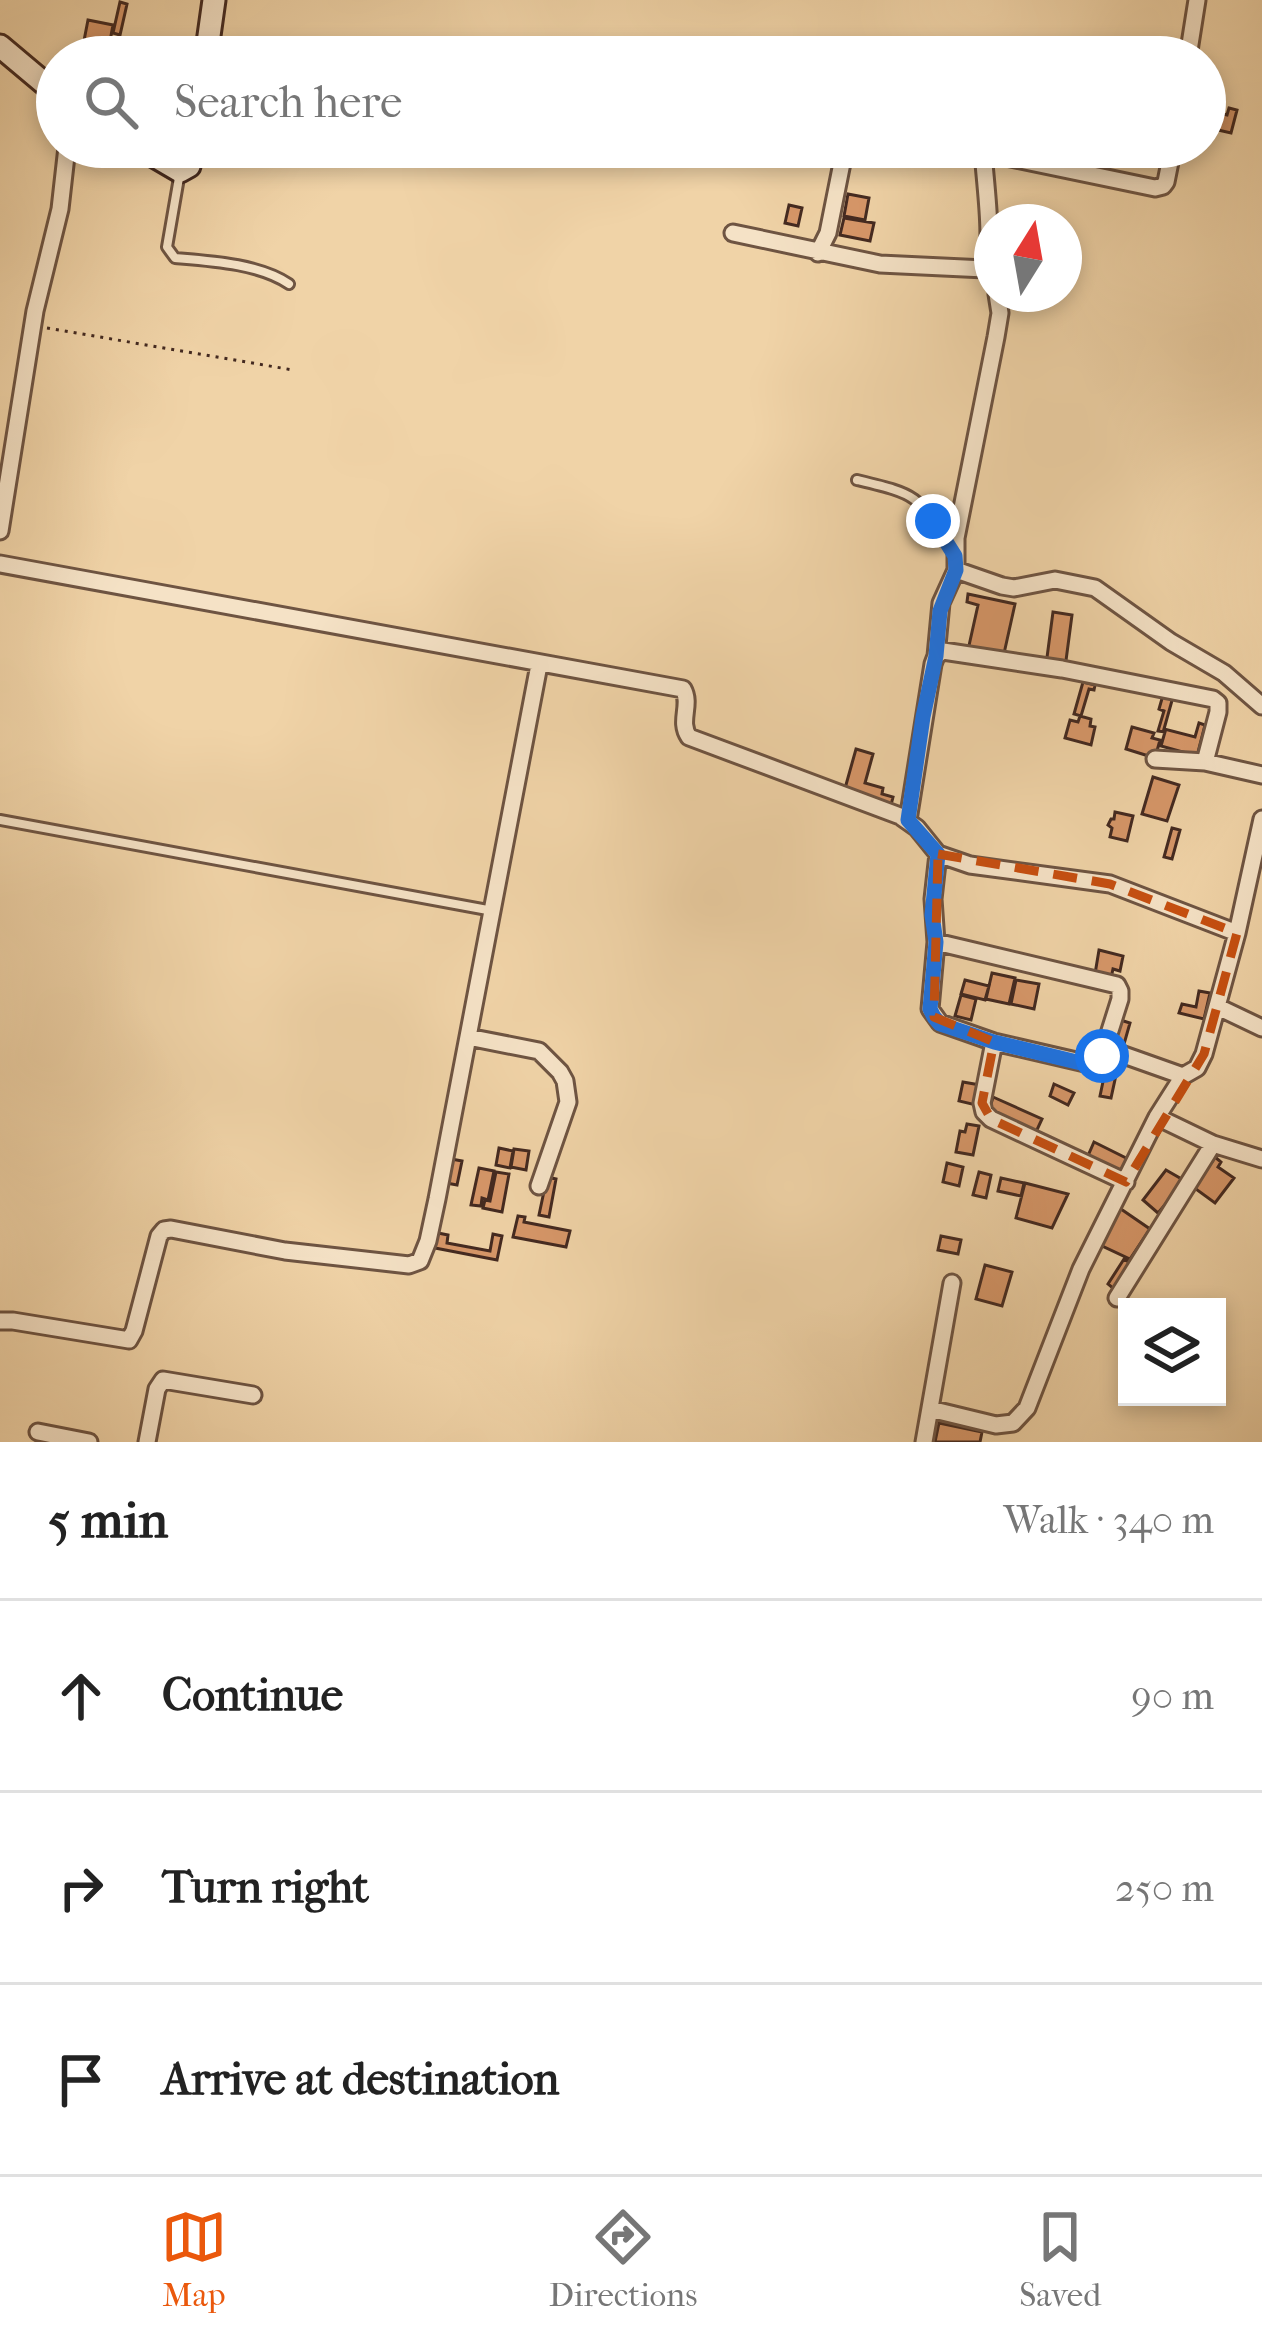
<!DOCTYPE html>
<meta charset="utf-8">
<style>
body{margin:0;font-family:"IM FELL French Canon",serif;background:#f2f2f2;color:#222}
.controls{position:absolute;right:36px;bottom:36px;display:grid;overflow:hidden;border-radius:0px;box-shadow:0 6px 18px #0003}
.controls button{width:108px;height:108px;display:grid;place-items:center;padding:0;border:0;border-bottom:3px solid #e0e0e0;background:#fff;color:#222;font:60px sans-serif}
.compass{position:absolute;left:974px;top:204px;width:108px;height:108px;border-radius:50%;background:#fff;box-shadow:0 6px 18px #0003;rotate:11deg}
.stop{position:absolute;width:36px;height:36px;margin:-27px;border:9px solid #1a73e8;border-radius:50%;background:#fff}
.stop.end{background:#1a73e8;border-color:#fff;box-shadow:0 3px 12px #0008}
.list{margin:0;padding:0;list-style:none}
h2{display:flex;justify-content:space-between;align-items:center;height:156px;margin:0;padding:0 48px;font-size:51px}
h2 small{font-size:39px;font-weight:400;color:#767676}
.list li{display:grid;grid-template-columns:78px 1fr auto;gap:36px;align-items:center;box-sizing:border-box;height:192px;padding:0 48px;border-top:3px solid #e0e0e0}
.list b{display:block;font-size:45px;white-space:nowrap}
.list em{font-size:39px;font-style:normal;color:#767676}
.icon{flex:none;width:66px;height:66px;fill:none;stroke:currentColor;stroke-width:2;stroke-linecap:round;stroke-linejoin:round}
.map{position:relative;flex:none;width:1262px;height:1442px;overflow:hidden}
.search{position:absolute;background:#fff;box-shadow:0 6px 18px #0003;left:36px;right:36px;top:36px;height:132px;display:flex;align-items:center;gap:30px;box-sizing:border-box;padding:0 42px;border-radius:66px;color:#767676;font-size:45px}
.sheet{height:732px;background:#fff}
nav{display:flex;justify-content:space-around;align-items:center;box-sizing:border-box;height:168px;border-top:3px solid #e0e0e0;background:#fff;font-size:33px;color:#767676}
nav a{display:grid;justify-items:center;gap:6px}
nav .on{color:#ea580c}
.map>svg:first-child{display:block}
.building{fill:#d79769;stroke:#432920;stroke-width:3}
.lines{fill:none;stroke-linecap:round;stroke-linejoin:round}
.lane-casing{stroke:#6e5442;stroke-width:14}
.street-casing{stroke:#6e5442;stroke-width:21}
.secondary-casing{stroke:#432920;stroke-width:27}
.path{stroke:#432920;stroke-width:3;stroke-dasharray:3 6;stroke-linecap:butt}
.lane{stroke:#f5e2c6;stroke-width:8}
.street{stroke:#f5e2c6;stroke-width:15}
.secondary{stroke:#f5e2c6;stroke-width:21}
.route{stroke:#1a73e8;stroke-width:15}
.marked{fill:none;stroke:#c74f10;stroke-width:9;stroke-dasharray:24 15;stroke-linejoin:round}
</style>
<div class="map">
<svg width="1262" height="1442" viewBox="0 0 1262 1442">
<rect width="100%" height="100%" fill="#f0d3a7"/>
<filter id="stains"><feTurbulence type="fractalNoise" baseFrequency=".00167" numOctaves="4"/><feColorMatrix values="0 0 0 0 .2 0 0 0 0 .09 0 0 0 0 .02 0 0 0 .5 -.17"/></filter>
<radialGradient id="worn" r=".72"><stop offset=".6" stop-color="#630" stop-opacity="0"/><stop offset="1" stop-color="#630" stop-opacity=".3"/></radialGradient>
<path class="building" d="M120,2l7,2 -7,31 -7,-2z
M88,20l25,5 -6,32 -26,-1z
M1229,108l8,2 -6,23 -26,-6v-17l22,5z
M848,194l21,4 -4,22 -21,-4z
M789,205l13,3 -4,18 -13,-3z
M844,218l30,5 -4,18 -30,-6z
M968,594l47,10 -12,54 -35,-8 10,-45 -11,-3z
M1053,612l19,3 -7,53 -19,-3z
M1083,682l12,3 -1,5 -5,-1 -8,27 -7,-2z
M1163,695l10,2 -9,32 31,8 4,-14 6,2 -8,31 -36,-10 4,-14 -7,-1 6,-20 -5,-2z
M1080,716l11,3 -1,7 5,1 -4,18 -26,-7 5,-18 8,2z
M1132,727l22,6 -2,5 8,2 -5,18 -29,-9z
M856,749l17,5 -8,29 18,5 -1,6 11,3 -2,8 -47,-13z
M1153,777l26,8 -12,36 -25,-7z
M1115,812l18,4 -6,25 -17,-4 2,-9 -4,-3 3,-6h3z
M1172,828l8,2 -8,29 -8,-2z
M1099,950l24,6 -3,15 -7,-2 -2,9 -16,-4z
M992,973l23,5 -6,26 -23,-5z
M965,980l24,6 -4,14 -24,-6z
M1016,980l23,4 -5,25 -23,-5z
M1199,991l11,2 -6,26 -25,-6 3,-9 14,3z
M961,995l15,4 -5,21 -16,-4z
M1114,1018l16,5 -8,28 -16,-5z
M1105,1072l11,3 -5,23 -11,-2z
M963,1082l17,3 -4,20 -17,-4z
M1054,1084l20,9 -6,12 -18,-9z
M993,1097l49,22 -6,13 -47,-21z
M967,1124l12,2 -6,29 -17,-3 4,-21 5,1z
M1094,1142l36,18 -7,16 -36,-18z
M499,1148l14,3 -3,17 -14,-3z
M514,1149l15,2 -3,19 -15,-3z
M1215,1157l6,5 -3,5 16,11 -19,25 -26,-19 18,-25 5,3z
M446,1158l16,3 -5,24 -16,-3z
M947,1163l16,4 -4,19 -16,-4z
M479,1168l15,3 -6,29 -6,-2 -1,8 -10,-1z
M1166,1170l19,11 -27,32 -15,-13z
M496,1172l13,2 -7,38 -19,-4 2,-8 5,1z
M979,1172l12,3 -5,23 -13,-3z
M547,1177l9,2 -7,38 -10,-2z
M1001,1178l23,5 -3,13 -23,-5z
M1025,1183l43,11 -16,34 -36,-10z
M1118,1207l32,22 -20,30 -32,-15z
M518,1216l7,1 -1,5 46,9 -4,16 -53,-10z
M433,1232l15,3 -1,8 43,8 3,-17 9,2 -5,24 -67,-13z
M941,1236l20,4 -3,14 -20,-4z
M1124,1259l6,4 -16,26 -6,-5z
M985,1265l27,7 -10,34 -26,-7z
M939,1423l43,9 -2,10h-45z"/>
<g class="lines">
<g class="lane-casing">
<path id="lane" d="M180,172l-13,75 8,11c36,3 85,6 114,26
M857,480c62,15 60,14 94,69
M0,820l493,91"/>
</g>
<g class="street-casing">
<path id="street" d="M1188,57l9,-57
M958,147l197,41 8,-2 3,-4 7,-35
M733,233l147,31 105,5c9,-26 0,-87 -2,-118
M818,253l10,-20 16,-80
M0,531l35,-220 25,-102 7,-62
M0,564l683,125c9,16 -5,32 6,48l211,79 17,12 21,26 32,11 140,19 127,49
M956,570l46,16 12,2 41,-8 40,8 76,54 53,31 38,33
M936,656l5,-53 15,-33v-32l40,-201 4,-24 -3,-19
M1155,759l50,3 57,13
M908,820l25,-156 3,-8 7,-5 119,18 151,30 5,4v9l-13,50
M936,942l181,43 3,6v8l-18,57 -7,6 -10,1 -91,-21 -54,-19 -10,-14 6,-67 -3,-43 5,-45
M1218,1007l44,21
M468,1037l71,14 21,21 5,9 3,21 -29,84
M994,1042l-12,61 2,9 7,7 135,63
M1104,1048l79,28
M1157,1117l56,27 49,15
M1117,1298l96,-154
M0,1321h13l116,19 5,-9 25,-95 5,-6 7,-1 114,22 124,14 11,-4 8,-20 9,-42 102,-534
M930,1409l66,16 17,-2 14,-15 54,-139 76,-152 26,-41 14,-8 7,-14 33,-121 25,-114
M38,1432l51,10
M147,1442l10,-53 6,-9 90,15
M924,1442l28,-159"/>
</g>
<g class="secondary-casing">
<path id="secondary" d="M0,46l57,48
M206,57l8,-57
M139,147l41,24 9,-5 4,-19"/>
</g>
<path class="path" d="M47,328l246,42"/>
<use href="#lane" class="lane"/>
<use href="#street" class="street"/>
<use href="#secondary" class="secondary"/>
</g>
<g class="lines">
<path class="route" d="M933,521l22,35 1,14 -16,41 -4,45 -13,61 -15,103 30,34 -6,61 4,27 -6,67 4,8 6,7 54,18 91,22 10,-2 7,-6"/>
</g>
<path class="marked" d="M938,854l172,30 127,49 -33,121 -78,128 -135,-63 -9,-16 12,-61 -60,-25z"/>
<rect width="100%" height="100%" filter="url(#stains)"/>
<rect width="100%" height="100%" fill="url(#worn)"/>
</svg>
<div class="controls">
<button><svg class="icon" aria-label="layers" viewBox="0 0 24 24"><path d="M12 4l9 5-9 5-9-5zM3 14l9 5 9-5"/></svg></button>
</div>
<svg class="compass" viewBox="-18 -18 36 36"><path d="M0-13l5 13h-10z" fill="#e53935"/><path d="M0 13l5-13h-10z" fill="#767676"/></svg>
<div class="stop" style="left:1102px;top:1056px"></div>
<div class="stop end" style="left:933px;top:521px"></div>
<div class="search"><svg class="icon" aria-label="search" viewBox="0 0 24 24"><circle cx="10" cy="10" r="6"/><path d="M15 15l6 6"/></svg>Search here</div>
</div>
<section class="sheet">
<h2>5 min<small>Walk · 340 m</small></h2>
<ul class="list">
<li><svg class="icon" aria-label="ahead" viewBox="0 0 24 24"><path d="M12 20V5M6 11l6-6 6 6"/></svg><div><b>Continue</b></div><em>90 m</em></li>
<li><svg class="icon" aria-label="right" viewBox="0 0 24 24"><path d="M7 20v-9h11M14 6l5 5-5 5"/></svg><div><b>Turn right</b></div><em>250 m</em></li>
<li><svg class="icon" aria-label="arrive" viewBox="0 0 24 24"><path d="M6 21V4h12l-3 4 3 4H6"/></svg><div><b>Arrive at destination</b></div></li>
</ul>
</section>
<nav>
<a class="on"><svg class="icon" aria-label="map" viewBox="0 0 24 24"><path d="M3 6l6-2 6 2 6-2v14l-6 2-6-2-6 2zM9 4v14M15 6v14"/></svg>Map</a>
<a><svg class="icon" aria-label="directions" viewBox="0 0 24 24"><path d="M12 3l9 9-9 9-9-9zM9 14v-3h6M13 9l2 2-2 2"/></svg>Directions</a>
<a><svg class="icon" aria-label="saved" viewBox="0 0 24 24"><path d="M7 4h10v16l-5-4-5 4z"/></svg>Saved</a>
</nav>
